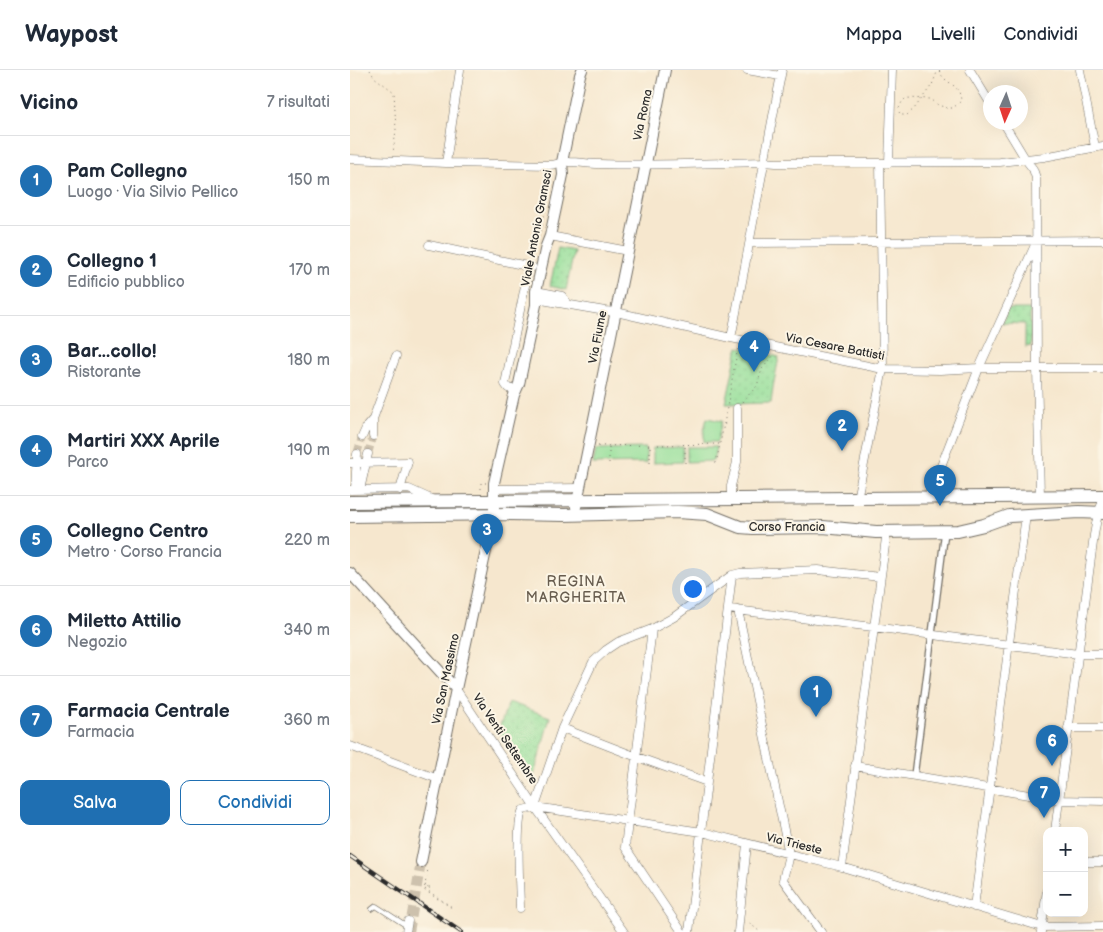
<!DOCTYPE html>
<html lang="it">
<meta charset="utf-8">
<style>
body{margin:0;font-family:"Balsamiq Sans",sans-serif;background:#f2f2f3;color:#1f2937}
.controls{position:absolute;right:15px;bottom:15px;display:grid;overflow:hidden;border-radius:10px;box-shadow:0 5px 20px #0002}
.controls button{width:45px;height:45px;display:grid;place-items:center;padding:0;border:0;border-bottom:1px solid #e0e1e3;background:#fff;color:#1f2937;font:25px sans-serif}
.compass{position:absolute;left:633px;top:15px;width:45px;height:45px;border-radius:50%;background:#fff;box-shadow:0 5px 20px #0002;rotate:183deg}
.you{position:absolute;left:342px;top:518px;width:18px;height:18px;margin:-12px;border:4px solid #fff;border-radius:50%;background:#1a73e8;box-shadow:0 0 0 8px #1a73e833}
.badge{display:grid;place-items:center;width:32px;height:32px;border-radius:50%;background:#1f6fb2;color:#fff;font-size:16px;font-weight:700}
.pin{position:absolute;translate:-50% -41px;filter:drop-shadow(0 1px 2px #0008)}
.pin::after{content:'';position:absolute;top:26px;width:18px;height:15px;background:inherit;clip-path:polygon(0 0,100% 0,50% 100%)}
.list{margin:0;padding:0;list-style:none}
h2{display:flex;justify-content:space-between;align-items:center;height:65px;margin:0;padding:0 20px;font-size:21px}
h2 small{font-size:16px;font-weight:400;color:#747a83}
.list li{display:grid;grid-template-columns:32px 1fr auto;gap:15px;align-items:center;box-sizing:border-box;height:90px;padding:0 20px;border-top:1px solid #e0e1e3}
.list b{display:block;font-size:19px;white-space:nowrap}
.list p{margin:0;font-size:16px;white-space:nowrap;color:#747a83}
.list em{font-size:16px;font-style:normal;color:#747a83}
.actions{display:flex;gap:10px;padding:15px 20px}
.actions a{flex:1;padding:11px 0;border:1px solid #1f6fb2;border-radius:10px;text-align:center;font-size:18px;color:#1f6fb2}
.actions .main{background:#1f6fb2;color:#fff}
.map{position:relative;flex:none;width:753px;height:862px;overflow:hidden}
header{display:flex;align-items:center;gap:30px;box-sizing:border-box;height:70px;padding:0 25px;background:#fff;border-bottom:1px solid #e0e1e3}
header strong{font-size:24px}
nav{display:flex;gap:28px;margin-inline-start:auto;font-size:18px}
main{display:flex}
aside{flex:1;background:#fff}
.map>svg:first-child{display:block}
.grass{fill:#95df9a;stroke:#608562}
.park{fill:url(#park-dots);stroke:#608562}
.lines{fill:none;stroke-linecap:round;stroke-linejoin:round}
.minor-tunnel{stroke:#cdc1ad;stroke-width:8;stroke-dasharray:8 4;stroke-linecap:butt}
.tertiary-tunnel{stroke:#cdc1ad;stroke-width:10;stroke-dasharray:10 5;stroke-linecap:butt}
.service-casing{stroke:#726d64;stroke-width:5.5}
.pedestrian-casing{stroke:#726d64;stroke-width:8}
.minor-casing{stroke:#726d64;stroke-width:9}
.tertiary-casing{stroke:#726d64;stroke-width:12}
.primary-casing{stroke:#726d64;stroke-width:14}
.path{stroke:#726d64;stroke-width:1;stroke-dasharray:1 4;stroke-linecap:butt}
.service{stroke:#fff;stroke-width:4}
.pedestrian{stroke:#fff;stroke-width:5.5}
.minor{stroke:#fff;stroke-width:8}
.tertiary{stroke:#fff;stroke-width:10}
.primary{stroke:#fff;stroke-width:12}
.rail-casing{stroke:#2b2b2b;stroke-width:4.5}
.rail{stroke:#fcf5e5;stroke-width:2.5;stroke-dasharray:8;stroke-linecap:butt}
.labels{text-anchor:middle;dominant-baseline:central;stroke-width:4;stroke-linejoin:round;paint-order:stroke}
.street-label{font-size:12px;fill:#2b2b2b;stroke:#fcf5e5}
.neighbourhood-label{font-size:14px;letter-spacing:1px;fill:#685d4f;stroke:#fcf5e5}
</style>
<header>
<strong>Waypost</strong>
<nav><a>Mappa</a><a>Livelli</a><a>Condividi</a></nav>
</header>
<main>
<aside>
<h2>Vicino<small>7 risultati</small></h2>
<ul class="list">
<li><span class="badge">1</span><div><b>Pam Collegno</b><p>Luogo · Via Silvio Pellico</p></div><em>150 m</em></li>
<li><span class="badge">2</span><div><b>Collegno 1</b><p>Edificio pubblico</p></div><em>170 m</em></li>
<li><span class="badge">3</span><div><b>Bar...collo!</b><p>Ristorante</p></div><em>180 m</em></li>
<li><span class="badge">4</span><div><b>Martiri XXX Aprile</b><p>Parco</p></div><em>190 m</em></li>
<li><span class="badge">5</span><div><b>Collegno Centro</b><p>Metro · Corso Francia</p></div><em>220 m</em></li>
<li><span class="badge">6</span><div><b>Miletto Attilio</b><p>Negozio</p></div><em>340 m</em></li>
<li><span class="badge">7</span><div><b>Farmacia Centrale</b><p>Farmacia</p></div><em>360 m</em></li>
</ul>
<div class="actions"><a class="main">Salva</a><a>Condividi</a></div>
</aside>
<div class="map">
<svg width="753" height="862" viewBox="0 0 753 862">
<defs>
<pattern id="park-dots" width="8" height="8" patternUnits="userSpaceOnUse" patternTransform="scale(1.25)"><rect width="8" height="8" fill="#95df9a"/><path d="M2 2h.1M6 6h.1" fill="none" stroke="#81c085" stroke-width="1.8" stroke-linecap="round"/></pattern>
</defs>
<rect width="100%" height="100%" fill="#fcf5e5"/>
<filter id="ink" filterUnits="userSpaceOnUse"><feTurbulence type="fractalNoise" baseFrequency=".02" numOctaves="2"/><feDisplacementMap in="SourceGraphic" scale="10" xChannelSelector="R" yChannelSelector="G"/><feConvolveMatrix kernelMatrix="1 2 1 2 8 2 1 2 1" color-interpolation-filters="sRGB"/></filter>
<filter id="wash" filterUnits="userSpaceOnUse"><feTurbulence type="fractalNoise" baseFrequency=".0096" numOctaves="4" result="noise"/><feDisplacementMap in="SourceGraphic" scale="20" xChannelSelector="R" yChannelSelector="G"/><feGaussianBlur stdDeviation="1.12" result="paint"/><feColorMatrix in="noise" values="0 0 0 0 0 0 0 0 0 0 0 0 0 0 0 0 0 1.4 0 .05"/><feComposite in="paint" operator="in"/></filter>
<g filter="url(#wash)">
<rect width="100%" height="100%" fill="#f6e7ce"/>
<path class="grass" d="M357,348l15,3 -5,21h-13v-12z
M333,377v15l-30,1v-15z
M337,377h29l-3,14 -26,1z
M296,378v15l-53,1 3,-15z"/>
<path class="park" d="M208,178l16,3 -8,39 -16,-4z
M658,239h22l1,37 -6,1v-23l-23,-1z
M388,277l41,10 -6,30 -2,16 -45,1z
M159,632l41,15 -18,65 -34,-51z"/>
</g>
<g filter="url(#ink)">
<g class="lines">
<path class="minor-tunnel" d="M7,384l5,-17
M18,384l5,-18"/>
<path class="tertiary-tunnel" d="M59,862l12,-70"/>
<g class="service-casing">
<path id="service" d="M22,839l4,-3 31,20"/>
</g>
<g class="pedestrian-casing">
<path id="pedestrian" d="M564,706l31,-245"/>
</g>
<g class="minor-casing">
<path id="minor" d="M397,0l33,6
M620,0l20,33
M730,0l15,77
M653,52l23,38 7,9 3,9 1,190 3,128
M0,89l96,4 104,2c6,0 12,-4 19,-3 10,0 20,2 30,2 55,2 110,-1 165,-2l12,1 224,-1 44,-5 59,-11
M96,93l14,-93
M539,93l3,-93
M200,166l78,15
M400,173l353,-3
M79,175l103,22
M186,221l26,5 6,8
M186,229l69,12 11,1 115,26 152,31 57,1 39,-2h124
M381,268c18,-89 33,-179 51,-268
M167,320l-9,-2 -3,-4 24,-118
M23,366v-17
M12,367l5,-11 6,-7 23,-63
M0,393l58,-1 -8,28
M144,419l86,-1
M0,420l59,-1 22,10
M5,420l2,-36
M10,420l8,-36
M579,427l50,-129 56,-123
M381,428v-12l6,-24v-54
M507,429l26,-130 -3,-206
M378,539l145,18 205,27h25
M388,540l51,244 -6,26 38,52
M302,559l-27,218 57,85
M106,619l79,118 89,125
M212,658l75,29 70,25
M718,658h35
M0,676l88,33
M505,696l204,34 44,1
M185,737l27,-79 31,-66 13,-12 12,-8 34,-13 22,-12 58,-42 8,-2 78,-3 62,7
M705,761l39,-296 4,-22 5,-12
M734,792h19
M492,797l44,-329
M624,837l52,-392
M170,838c0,-17 -5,-87 3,-98l12,-3 167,25 140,35 200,60 61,-1
M56,862l2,-11
M339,862l43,-357
M388,862l9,-88
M691,862l6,-42"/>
</g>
<g class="tertiary-casing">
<path id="tertiary" d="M226,437l89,-437
M0,503l106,116
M71,792l35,-173 38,-175v-31l20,-88 5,-11 17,-79v-14l10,-45 4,-10 13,-61 -1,-13 18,-87 2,-5"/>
</g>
<g class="primary-casing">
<path id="primary" d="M0,432l753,-6
M0,446l159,-2 55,1 113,-3 30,2 33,13 13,1 70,-1 53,5 82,-1 26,-6 25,-9 70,-4 24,1"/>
</g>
<path class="path" d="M20,0l4,7 20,15 2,38 -3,23
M549,38l3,-6 4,-4 25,1 7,6 9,3h6l8,-7c-1,-19 -17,-16 -22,-31
M549,42l2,3h6l7,-6 18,-24 6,-15
M190,166l13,-62
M392,332l15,-16 5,-17 13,-15
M374,354l14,-77
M248,376l121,-2
M259,377v17
M300,377v17
M335,393v-17
M366,393l8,-39h5
M131,419v-6h5
M75,815l6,4 -5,-2
M75,819l27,18v1l-28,-18 4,-21
M396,850l14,12"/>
<use href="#service" class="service"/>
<use href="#pedestrian" class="pedestrian"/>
<use href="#minor" class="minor"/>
<use href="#tertiary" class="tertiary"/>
<use href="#primary" class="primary"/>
<g class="rail-casing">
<path id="rail" d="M0,786l111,76"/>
</g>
<use href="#rail" class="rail"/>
</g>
</g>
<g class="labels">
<g class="street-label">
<text transform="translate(293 45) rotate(-78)">Via Roma</text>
<text transform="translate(187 158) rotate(-79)">Viale Antonio Gramsci</text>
<text transform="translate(248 267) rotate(-79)">Via Fiume</text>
<text transform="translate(485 277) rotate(11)">Via Cesare Battisti</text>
<text x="437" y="457">Corso Francia</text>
<text transform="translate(96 609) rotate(-78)">Via San Massimo</text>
<text transform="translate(155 669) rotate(56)">Via Venti Settembre</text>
<text transform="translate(444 774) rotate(14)">Via Trieste</text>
</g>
<g class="neighbourhood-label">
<text x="226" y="511">REGINA<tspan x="226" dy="16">MARGHERITA</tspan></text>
</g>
</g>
</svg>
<div class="controls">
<button>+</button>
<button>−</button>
</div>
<svg class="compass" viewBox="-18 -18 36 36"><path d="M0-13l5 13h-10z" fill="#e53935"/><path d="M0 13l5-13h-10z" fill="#747a83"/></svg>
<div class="you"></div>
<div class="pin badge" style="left:466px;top:647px">1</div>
<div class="pin badge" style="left:492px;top:381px">2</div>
<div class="pin badge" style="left:137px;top:485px">3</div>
<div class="pin badge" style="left:404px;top:302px">4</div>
<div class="pin badge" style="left:590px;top:436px">5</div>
<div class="pin badge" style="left:702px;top:696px">6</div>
<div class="pin badge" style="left:694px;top:748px">7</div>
</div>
</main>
